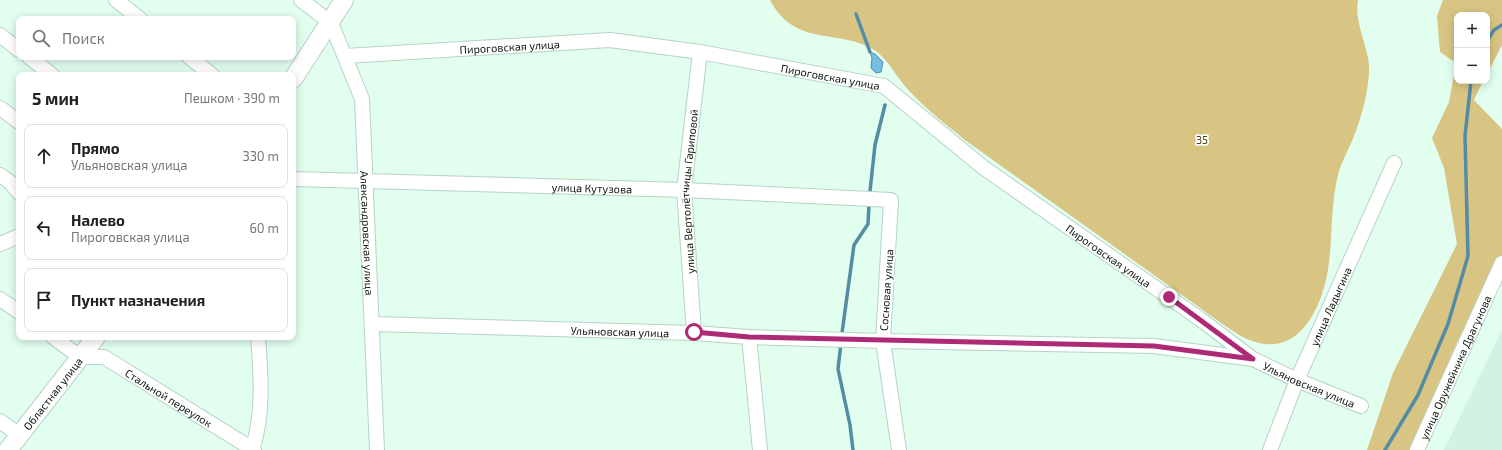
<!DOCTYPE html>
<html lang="ru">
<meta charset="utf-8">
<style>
body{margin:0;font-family:"Exo 2",sans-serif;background:#f2f2f2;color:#222}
.controls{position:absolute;right:12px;top:12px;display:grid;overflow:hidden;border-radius:8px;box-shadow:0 2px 10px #0003}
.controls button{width:36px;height:36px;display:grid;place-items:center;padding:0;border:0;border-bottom:1px solid #e0e0e0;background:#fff;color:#222;font:20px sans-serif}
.stop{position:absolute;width:12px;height:12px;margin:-9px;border:3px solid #ad2a74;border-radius:50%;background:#fff}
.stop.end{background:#ad2a74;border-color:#fff;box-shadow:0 1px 4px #0008}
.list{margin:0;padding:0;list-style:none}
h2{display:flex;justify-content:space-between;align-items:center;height:52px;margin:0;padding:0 16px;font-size:17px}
h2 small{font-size:13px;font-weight:400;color:#767676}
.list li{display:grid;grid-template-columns:26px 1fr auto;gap:12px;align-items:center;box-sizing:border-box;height:64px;margin:0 8px 8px;padding:0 8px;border:1px solid #e0e0e0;border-radius:8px}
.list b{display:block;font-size:15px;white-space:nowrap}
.list p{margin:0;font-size:13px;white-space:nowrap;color:#767676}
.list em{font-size:13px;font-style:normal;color:#767676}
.icon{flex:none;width:22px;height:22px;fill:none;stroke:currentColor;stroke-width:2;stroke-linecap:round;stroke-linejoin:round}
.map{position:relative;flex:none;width:1502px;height:450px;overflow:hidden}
.search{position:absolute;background:#fff;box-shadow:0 2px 10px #0003;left:16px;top:16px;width:280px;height:44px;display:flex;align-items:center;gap:10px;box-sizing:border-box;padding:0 14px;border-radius:8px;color:#767676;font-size:15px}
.panel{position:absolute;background:#fff;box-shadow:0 2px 10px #0003;left:16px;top:72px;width:280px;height:268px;border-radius:8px}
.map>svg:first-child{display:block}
.built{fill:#d0f4e1}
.green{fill:#d9c583}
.water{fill:#73bfe4;stroke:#548ca5}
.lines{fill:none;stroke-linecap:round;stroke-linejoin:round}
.stream{stroke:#548ca5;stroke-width:3.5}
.minor-casing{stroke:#b7d3c4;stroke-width:16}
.major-casing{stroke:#b7d3c4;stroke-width:20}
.minor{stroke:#fff;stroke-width:14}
.major{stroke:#fff;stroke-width:18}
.route{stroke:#ad2a74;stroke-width:5}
.labels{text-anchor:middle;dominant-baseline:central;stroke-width:3.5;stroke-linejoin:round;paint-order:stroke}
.street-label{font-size:11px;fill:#0c1611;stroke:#fff}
.park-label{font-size:11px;fill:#53440d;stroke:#fff}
</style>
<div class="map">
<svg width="1502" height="450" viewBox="0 0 1502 450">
<rect width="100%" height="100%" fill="#e1feef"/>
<path class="built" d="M1502,330v120h-58z"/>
<path class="green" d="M770,0h588c-4,22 9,43 11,65 1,21 -7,51 -15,71 -5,13 -13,26 -16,39 -9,35 -4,75 -13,109 -10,38 -34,74 -78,55 -9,-4 -18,-11 -26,-16l-256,-183c-21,-17 -43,-34 -61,-55 -9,-11 -18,-28 -30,-35 -35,-22 -79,-2 -104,-50z
M1443,0h59v45l-15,29v-59h-30v66h26l-9,19 28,29v129l-43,80 -49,112h-43l26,-77 64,-129 -13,-76 -12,-30 17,-36 7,-39 -16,-11 -3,-36z"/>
<path class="water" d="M870,52l5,2 8,8 -2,10 -5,1 -5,-5 1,-10z"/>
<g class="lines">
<path class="stream" d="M856,14l14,38
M1487,41l7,-11 8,-5
M870,191l5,-46 10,-40
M842,333l12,-88 14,-21 1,-20
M841,343l-3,26 12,56 3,25
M1385,450l33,-55 30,-71 20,-68 -3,-120 6,-55"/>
<g class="minor-casing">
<g id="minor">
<path d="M116,0l24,19"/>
<path id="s1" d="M301,0l30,23 31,76 15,351"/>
<path d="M0,35l19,15"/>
<path id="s2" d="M345,56l265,-16 90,12 184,34 100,82 216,151 53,40"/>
<path d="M29,57l23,18"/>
<path d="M189,57l23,18"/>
<path d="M0,108l19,14"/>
<path d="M0,175l10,7 9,11"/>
<path id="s3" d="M293,179l391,11 207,10 -8,141 16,109"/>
<path d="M0,244l19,-8"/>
<path d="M0,299l19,13"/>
<path id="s4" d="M372,324l322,9 55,4 134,4 271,5 99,13 44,21 64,26"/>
<path id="s5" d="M694,333l-10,-143 16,-138"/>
<path id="s6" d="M53,337l27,20h24l150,93"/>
<path d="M749,337l11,113"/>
<path d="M0,421l19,14"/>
<path d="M252,450c12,-35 9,-76 6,-113"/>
<path id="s7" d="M1270,450l27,-70 97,-217"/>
<path id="s8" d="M1417,450l85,-187"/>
</g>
</g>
<g class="major-casing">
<g id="major">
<path d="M293,79l51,-79"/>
<path id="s9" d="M8,450l88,-113"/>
</g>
</g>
<use href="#minor" class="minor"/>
<use href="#major" class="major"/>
</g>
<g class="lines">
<path class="route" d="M694,332l55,5 405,9 99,13 -84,-62"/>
</g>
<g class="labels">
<g class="street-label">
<text stroke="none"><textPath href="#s2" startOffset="165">Пироговская улица</textPath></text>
<text stroke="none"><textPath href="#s2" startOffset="489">Пироговская улица</textPath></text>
<text stroke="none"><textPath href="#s3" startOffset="299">улица Кутузова</textPath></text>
<text stroke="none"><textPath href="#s5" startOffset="142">улица Вертолётчицы Гариповой</textPath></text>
<text stroke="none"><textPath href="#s1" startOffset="254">Александровская улица</textPath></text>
<text stroke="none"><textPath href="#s2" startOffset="825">Пироговская улица</textPath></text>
<text transform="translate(886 290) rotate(-86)">Сосновая улица</text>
<text stroke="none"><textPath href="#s7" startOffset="156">улица Ладыгина</textPath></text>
<text stroke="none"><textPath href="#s4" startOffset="248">Ульяновская улица</textPath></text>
<text stroke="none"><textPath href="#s8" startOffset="91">улица Оружейника Драгунова</textPath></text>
<text stroke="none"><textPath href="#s4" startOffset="944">Ульяновская улица</textPath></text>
<text stroke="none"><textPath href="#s9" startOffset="72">Областная улица</textPath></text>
<text stroke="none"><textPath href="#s6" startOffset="134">Стальной переулок</textPath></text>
</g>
<g class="park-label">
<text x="1202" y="139">35</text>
</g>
</g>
</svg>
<div class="controls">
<button>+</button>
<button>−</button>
</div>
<div class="stop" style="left:694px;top:332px"></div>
<div class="stop end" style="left:1169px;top:297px"></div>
<div class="search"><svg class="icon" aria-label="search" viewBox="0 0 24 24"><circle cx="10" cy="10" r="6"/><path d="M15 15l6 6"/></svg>Поиск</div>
<section class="panel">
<h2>5 мин<small>Пешком · 390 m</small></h2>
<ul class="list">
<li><svg class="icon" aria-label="ahead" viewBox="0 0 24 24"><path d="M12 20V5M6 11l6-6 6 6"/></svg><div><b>Прямо</b><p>Ульяновская улица</p></div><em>330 m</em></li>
<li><svg class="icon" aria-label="left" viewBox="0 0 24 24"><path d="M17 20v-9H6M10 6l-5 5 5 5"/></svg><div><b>Налево</b><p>Пироговская улица</p></div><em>60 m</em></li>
<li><svg class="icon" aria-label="arrive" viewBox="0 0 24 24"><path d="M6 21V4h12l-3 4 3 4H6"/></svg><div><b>Пункт назначения</b></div></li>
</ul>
</section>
</div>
